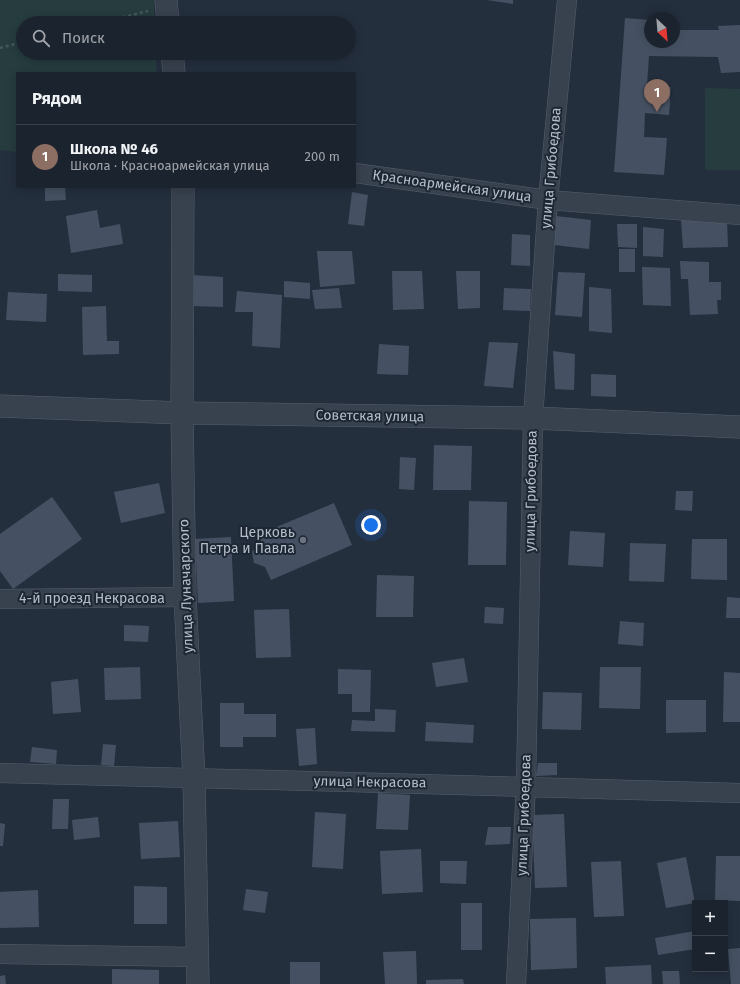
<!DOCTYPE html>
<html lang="ru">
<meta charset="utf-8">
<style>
body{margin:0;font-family:"Fira Sans",sans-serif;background:#242b36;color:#f1f3f6}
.controls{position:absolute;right:12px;bottom:12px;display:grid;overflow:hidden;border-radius:0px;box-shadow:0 2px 10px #0003}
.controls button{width:36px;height:36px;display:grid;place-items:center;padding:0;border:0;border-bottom:1px solid #39404a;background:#1b232e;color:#f1f3f6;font:20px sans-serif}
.compass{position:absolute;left:644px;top:12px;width:36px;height:36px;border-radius:50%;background:#1b232e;box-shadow:0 2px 10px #0003;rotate:154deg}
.you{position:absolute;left:371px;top:525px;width:14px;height:14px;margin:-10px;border:3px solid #fff;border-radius:50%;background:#1a73e8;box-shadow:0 0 0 6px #1a73e833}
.badge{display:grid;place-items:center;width:26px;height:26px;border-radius:50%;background:#b45309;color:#fff;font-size:13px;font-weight:700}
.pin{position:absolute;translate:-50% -33px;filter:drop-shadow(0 1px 2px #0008)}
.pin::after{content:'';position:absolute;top:21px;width:14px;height:12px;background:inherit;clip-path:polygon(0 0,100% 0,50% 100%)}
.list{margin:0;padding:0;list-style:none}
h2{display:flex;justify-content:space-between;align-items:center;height:52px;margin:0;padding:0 16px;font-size:17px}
h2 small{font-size:13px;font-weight:400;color:#a0a4aa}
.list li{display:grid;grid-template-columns:26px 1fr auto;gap:12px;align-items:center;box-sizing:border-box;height:64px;padding:0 16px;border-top:1px solid #39404a}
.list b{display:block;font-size:15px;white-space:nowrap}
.list p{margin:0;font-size:13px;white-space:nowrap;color:#a0a4aa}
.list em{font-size:13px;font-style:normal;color:#a0a4aa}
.icon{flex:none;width:22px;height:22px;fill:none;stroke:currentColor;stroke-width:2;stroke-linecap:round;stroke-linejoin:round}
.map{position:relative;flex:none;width:740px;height:984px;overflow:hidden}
.search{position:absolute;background:#1b232e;box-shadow:0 2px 10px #0003;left:16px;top:16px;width:340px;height:44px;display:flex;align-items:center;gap:10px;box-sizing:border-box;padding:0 14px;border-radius:22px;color:#a0a4aa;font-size:15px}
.panel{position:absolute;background:#1b232e;box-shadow:0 2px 10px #0003;left:16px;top:72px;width:340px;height:116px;border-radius:0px}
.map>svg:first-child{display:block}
.green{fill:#263c3f}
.building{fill:#455162}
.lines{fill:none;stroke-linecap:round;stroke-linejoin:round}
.minor-casing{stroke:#565f6c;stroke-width:20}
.tertiary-casing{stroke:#565f6c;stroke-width:23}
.path{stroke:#44595c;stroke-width:2.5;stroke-dasharray:3 3;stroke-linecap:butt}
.minor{stroke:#38414e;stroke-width:19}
.tertiary{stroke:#38414e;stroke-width:22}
.worship-dot{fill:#6b7280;stroke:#1d2633;stroke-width:1.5}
.labels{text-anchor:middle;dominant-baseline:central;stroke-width:4;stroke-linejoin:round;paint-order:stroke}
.street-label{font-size:14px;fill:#b4bcc9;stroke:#1d2633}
.poi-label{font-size:14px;fill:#b4bcc9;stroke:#1d2633;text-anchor:end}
</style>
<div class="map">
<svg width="740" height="984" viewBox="0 0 740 984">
<rect width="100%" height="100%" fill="#242f3e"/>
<path class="green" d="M0,0h154l1,23h-132v30h133l1,20h-140v79l-17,-2z
M705,88l35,1v81h-35z"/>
<path class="building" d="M487,0h26v4z
M625,18l25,2v22h24v-12h45l-1,-4 22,-1v47l-19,1 -3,-16 -69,-1 -2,29 24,2 -2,28 -24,-2 -1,24 23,1 -3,37 -50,-3z
M45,187h20l1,13 -21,1z
M352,192l16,3 -4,31 -16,-2z
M97,210l3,18 20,-4 3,20 -52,9 -5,-37z
M556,216l35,4 -2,29 -35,-4z
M681,220h46l1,27 -45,1z
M617,224h20v24l-19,-1z
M643,227l21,2 -1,28 -20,-1z
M512,234l18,1v31l-19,-1z
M619,249h16v23h-16z
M317,251h35l3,33 -35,3z
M680,261l29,1v20h12v18h-4l1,14 -28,1 -2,-36h-7z
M642,267l28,1 1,38 -28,-1z
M392,271h30l2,38 -31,1z
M456,271h24v37l-22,1z
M558,272l27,1 -3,44 -27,-2z
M58,274l34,1v17l-34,-1z
M191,275l32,2v30l-32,-1z
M284,281l26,2v16l-26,-2z
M589,287l22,2 1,44 -23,-2z
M339,288l3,20 -27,1 -3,-19z
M504,288l27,1 -1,22 -27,-1z
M237,291l45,4 -2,53 -28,-2 1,-34h-18z
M8,292l39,2 -1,28 -40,-2z
M106,306l1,35h12v13l-36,1 -1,-48z
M489,342l29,1 -5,45 -29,-2z
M379,344l30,2 -1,29 -31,-1z
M553,351l22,3 -1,36 -19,-1z
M591,374l25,1v22l-25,-1z
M434,445l38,1 -1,44h-38z
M400,457l16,1 -2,32 -15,-1z
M159,483l6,30 -44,10 -7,-31z
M676,491h17l-1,20 -17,-1z
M52,497l30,42 -69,50 -13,-18v-37z
M469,501l38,1 -1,63h-38z
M334,503l18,42 -81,35 -6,-13 -11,-4 -2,-11 6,-7 -3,-9z
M570,531l35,2 -2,34 -35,-2z
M231,537l3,64 -36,2 -3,-64z
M692,539h35v41l-36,-1z
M630,543l36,1 -2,38 -35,-1z
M377,575l37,1 -1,41h-37z
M727,597l13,1v20h-14z
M485,607l19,1 -1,16 -19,-1z
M289,609l2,48 -35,1 -2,-48z
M620,621l24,2 -1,23 -25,-2z
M124,625l25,1 -1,16 -24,-1z
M464,658l4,24 -32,5 -4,-24z
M140,667l1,32 -36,1 -1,-32z
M600,667h41l-1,42 -41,-1z
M338,669l33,1 -1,42h-18v-18h-14z
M724,672l16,1v49h-17z
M78,679l3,33 -28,2 -2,-32z
M543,692l39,1 -1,37 -39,-1z
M666,700h40v32l-40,1z
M220,703h24v11h32v23h-33v10h-23z
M375,709l21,1 -1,22 -44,-1 1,-11 23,1z
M426,722l48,3 -1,18 -48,-2z
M315,728l2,36 -18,2 -3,-37z
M103,744l13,1 -2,21 -13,-1z
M32,747l25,3 -1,14 -26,-2z
M538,763h19v12l-21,1z
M378,793l32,2 -2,35 -32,-1z
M53,799h16l-1,30h-16z
M315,812l31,2 -3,55 -31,-2z
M564,814l3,73 -32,1 -3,-73z
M98,817l2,20 -26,3 -2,-20z
M178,821l2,36 -39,2 -2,-36z
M0,823l5,1 -2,22h-3z
M488,827h23l-1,17 -25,1z
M421,849l2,43 -41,2 -2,-43z
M716,856h24v45l-25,-1z
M686,857l9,46 -29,5 -9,-45z
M440,861h27l-1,23 -26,-1z
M621,861l3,55 -30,1 -3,-55z
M134,886l33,1v37h-33z
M246,889l22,3 -3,21 -22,-3z
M38,890l1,37 -39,1v-36z
M461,903h21v47h-21z
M576,918l1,50 -46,2 -1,-51z
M695,931v18l-37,6 -3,-17z
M740,948v36h-9l-3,-35z
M416,951l1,33h-32l-2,-32z
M290,962h30v22h-30z
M651,965l1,19h-46l-1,-17z
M112,969l47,1v14h-47z
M662,971h17l1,13h-17z
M5,975l1,9h-6v-8z
M463,979l1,5h-38v-4z"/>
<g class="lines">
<g class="minor-casing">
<path id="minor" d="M355,173l193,27 192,15
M0,599l185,-2
M0,773c247,8 493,11 740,20
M0,954l197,3
M516,984l10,-199 7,-367 15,-218 19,-200"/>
</g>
<g class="tertiary-casing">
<path id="tertiary" d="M166,0l2,23
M172,53l2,20
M183,187l-1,226 3,184 9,182 4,205
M0,406l182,7 351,5 207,9"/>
</g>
<path class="path" d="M99,23l49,-12
M0,48l23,-6"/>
<use href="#minor" class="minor"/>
<use href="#tertiary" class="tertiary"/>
</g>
<circle class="worship-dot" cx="303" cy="540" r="4"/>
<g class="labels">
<g class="street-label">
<text transform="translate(551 168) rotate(-85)">улица Грибоедова</text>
<text transform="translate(452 186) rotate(8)">Красноармейская улица</text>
<text transform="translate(370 416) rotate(1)">Советская улица</text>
<text transform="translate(531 491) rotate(-89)">улица Грибоедова</text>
<text transform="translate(186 586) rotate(-92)">улица Луначарского</text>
<text x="92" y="598">4-й проезд Некрасова</text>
<text transform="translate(370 782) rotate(1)">улица Некрасова</text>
<text transform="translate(524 815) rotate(-88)">улица Грибоедова</text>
</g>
<g class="poi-label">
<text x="295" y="532">Церковь<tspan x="295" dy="16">Петра и Павла</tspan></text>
</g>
</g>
</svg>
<div class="controls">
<button>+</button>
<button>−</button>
</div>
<svg class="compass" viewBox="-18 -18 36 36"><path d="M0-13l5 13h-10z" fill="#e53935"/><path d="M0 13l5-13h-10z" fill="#a0a4aa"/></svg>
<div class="you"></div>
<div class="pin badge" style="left:657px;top:112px;background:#8d6e63">1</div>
<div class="search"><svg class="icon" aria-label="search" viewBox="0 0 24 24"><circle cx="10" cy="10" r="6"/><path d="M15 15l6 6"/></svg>Поиск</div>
<section class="panel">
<h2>Рядом<small></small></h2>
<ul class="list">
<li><span class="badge" style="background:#8d6e63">1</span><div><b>Школа № 46</b><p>Школа · Красноармейская улица</p></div><em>200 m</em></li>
</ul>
</section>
</div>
